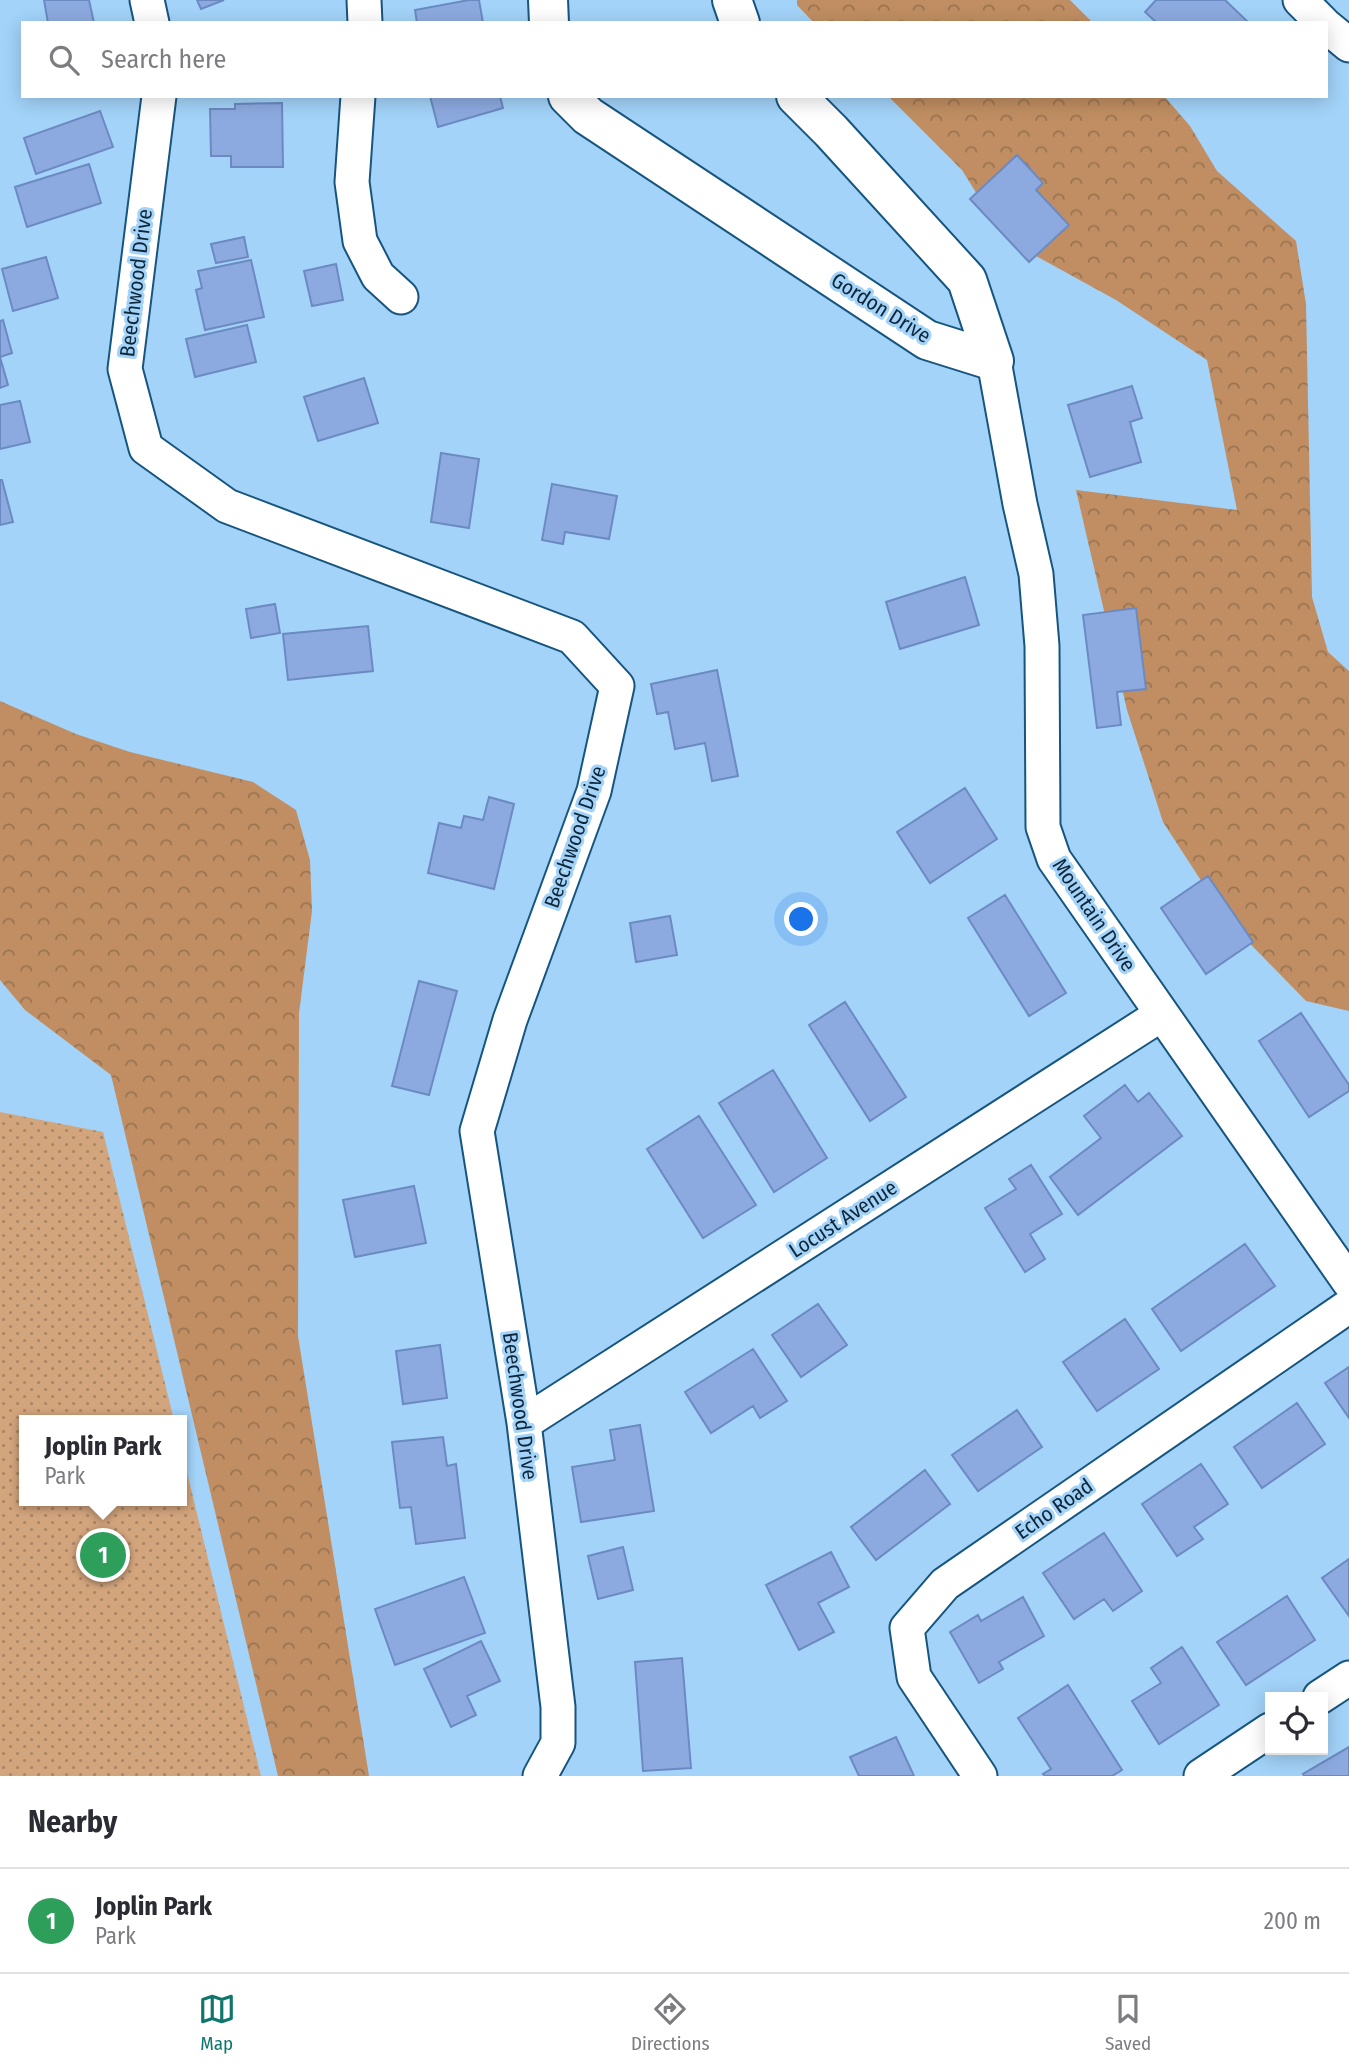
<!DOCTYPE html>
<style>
body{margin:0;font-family:"Fira Sans Condensed",sans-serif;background:#f7f7f7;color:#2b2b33}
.controls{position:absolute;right:21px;bottom:21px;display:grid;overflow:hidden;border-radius:0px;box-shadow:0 4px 18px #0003}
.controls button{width:63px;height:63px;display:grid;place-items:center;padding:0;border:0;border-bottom:2px solid #e1e1e2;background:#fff;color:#2b2b33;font:35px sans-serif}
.you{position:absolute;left:802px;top:920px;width:24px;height:24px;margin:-18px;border:5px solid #fff;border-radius:50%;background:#1a73e8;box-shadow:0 0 0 10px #1a73e833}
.badge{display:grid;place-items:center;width:46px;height:46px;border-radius:50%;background:#0f766e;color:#fff;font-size:23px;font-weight:700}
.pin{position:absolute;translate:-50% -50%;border:4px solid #fff;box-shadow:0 2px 7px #0006}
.popup{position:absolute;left:19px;top:1415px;width:168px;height:91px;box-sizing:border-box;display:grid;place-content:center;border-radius:0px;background:#fff;filter:drop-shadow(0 2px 5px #0005);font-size:23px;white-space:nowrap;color:#7c7c81}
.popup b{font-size:26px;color:#2b2b33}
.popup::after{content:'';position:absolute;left:50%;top:100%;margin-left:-14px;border:14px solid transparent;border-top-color:#fff}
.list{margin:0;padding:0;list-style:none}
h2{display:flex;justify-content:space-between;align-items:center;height:91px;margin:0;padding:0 28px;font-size:30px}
h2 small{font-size:23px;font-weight:400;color:#7c7c81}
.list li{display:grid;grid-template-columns:46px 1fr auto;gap:21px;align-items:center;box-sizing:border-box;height:105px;padding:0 28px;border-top:2px solid #e1e1e2}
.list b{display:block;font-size:26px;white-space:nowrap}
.list p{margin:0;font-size:23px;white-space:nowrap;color:#7c7c81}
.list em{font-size:23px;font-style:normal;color:#7c7c81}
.icon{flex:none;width:38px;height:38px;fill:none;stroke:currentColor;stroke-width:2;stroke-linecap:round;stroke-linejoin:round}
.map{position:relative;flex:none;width:1349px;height:1776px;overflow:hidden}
.search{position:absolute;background:#fff;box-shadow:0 4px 18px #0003;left:21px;right:21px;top:21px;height:77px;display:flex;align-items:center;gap:18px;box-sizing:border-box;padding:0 24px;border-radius:0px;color:#7c7c81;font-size:26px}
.sheet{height:196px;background:#fff}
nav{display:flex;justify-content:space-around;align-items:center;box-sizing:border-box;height:98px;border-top:2px solid #e1e1e2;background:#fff;font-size:19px;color:#7c7c81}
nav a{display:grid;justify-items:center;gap:4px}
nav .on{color:#0f766e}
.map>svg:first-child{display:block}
.forest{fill:url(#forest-crowns)}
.park{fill:url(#park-dots)}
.building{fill:#8daae0;stroke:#6c8ac2;stroke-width:2}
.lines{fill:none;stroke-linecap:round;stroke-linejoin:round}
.minor-casing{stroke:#16557e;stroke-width:37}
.tertiary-casing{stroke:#16557e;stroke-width:42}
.minor{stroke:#fff;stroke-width:33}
.tertiary{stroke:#fff;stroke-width:38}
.labels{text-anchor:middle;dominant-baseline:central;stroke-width:6;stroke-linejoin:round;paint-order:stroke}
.street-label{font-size:21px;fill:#0e2638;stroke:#a3d3f9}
</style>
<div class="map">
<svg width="1349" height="1776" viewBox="0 0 1349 1776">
<defs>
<pattern id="forest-crowns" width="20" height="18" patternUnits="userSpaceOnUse" patternTransform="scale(1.75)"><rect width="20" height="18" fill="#c08e62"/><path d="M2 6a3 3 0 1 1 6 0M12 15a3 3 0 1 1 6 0" fill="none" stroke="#9a7452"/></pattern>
<pattern id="park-dots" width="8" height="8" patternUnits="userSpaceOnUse" patternTransform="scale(1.75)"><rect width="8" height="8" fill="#d3a57d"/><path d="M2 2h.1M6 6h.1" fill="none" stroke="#aa8667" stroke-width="1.8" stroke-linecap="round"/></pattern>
</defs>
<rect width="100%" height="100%" fill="#a3d3f9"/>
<path class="forest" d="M797,0h273l23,23h-279l-17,-18z
M888,96h276l26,30 27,45 79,70 10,63 6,293 16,55 21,19v340l-43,-10 -80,-82 -63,-97 -36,-112 -51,-220 161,20 -30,-150 -91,-60 -89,-49 -37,-36 -28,-45z
M0,701l76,33 54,18 123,30 43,28 14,50 2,51 -13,102 -1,323 71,440h-91l-167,-701 -86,-65 -25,-30z"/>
<path class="park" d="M0,1112l103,20 71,288h-150v81h158v-49l79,324h-261z"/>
<path class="building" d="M44,0h45l5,23h-46z
M197,0h27l-23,9z
M469,0h10l4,23h-66l-2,-13z
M1156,0h69l24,23h-92l-12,-11z
M430,96h70l3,12 -65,19z
M282,103l1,64h-52v-11h-20l-1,-47h25v-5z
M100,111l13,36 -77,27 -12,-36z
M1017,155l26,28 -7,7 33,35 -40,37 -59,-63z
M89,164l12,39 -74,24 -12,-40z
M244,237l4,20 -32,6 -5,-19z
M46,257l12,41 -45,13 -11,-42z
M251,260l13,57 -59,13 -9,-40 6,-2 -4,-17z
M336,264l7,36 -31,6 -8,-35z
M3,320l9,33 -12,4 8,28 -8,3v-67z
M247,325l9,37 -61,15 -9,-38z
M364,378l14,45 -60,18 -14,-44z
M1132,386l10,32 -12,4 11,40 -51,15 -22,-72z
M20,401l10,41 -30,7v-44z
M441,453l38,6 -10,69 -38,-6z
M0,480h2l11,42 -13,3z
M552,484l65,12 -8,43 -44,-7 -2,12 -21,-4z
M965,577l14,48 -79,24 -14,-47z
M275,604l5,29 -29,5 -5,-29z
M1136,608l10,81 -29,3 4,33 -24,3 -14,-113z
M368,626l5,45 -85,9 -5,-46z
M717,670l21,106 -26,5 -7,-38 -30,6 -7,-37 -11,2 -6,-30z
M965,788l32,51 -67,44 -33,-51z
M489,797l25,7 -20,85 -66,-16 11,-50 22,5 3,-12 19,4z
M1208,876l45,66 -47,32 -45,-66z
M1005,895l61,98 -37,23 -61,-98z
M670,916l7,39 -41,7 -6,-39z
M419,981l38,10 -28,104 -37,-9z
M845,1002l61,95 -36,24 -61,-96z
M1301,1013l48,72v6l-40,26 -50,-76z
M773,1070l54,88 -53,34 -55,-89z
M1125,1085l13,17 11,-9 33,43 -104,79 -28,-38 51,-39 -17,-22z
M699,1116l57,89 -53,33 -56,-89z
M1031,1165l31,49 -32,20 15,25 -20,13 -40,-64 31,-19 -7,-10z
M414,1186l12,57 -71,14 -12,-57z
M1245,1244l30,42 -94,65 -29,-42z
M818,1304l29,41 -46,32 -29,-42z
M1125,1319l34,50 -62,42 -34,-49z
M440,1345l7,53 -44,6 -7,-53z
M753,1349l34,52 -27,17 -7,-12 -42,27 -26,-41z
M1349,1367v51l-24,-35z
M1297,1403l28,41 -63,44 -28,-41z
M1017,1410l25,37 -64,44 -26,-36z
M640,1425l14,86 -73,11 -9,-55 43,-7 -5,-30z
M443,1437l4,29 9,-2 9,74 -49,6 -5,-37 -11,1 -8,-66z
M1201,1464l27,40 -34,23 9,12 -26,17 -35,-52z
M925,1470l25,34 -74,56 -25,-33z
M1104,1533l38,58 -29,20 -9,-12 -30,20 -31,-46z
M623,1547l10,43 -35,9 -10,-43z
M831,1552l18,35 -31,16 16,29 -35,18 -33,-65z
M1349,1559v57l-27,-38z
M464,1577l21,56 -90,32 -20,-56z
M1287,1596l28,44 -69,45 -29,-43z
M1023,1597l21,39 -45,26 4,7 -24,14 -29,-51 28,-17 3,6z
M481,1641l19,40 -33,15 9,19 -25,12 -27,-58z
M1182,1647l37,58 -60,39 -27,-43 29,-18 -10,-15z
M682,1658l9,110 -48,3 -8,-109z
M1068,1685l54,85 -10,6h-67l-2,-2 8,-5 -33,-51z
M896,1737l18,39h-55l-9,-19z
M1349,1747v29h-45l-1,-2z"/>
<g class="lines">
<g class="minor-casing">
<path id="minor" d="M147,0l5,23
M364,0l1,23
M1300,0l23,23
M1326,26l23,19
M159,96l-34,273 21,79 81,58 345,131 45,49 -23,105 -84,229 -33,111 47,292 34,284v36l-18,33
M358,96l-6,86 8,59 18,35 23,21
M994,361l26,143 16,70 6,72 1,181 11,32 295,423
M524,1423l638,-409
M1320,1697l29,-19
M980,1776l-66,-99 -7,-49 38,-44 404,-278
M1201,1776l69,-46"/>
</g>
<g class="tertiary-casing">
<path id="tertiary" d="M548,0l1,23
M732,0l8,23
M568,96l20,20 339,224 67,21
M796,96l35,35 136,149 27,81"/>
</g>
<use href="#minor" class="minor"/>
<use href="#tertiary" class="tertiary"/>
</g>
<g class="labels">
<g class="street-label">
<text transform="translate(136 283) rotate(-83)">Beechwood Drive</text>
<text transform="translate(881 308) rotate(32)">Gordon Drive</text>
<text transform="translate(575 837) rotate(-71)">Beechwood Drive</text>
<text transform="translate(1094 915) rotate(56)">Mountain Drive</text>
<text transform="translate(843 1219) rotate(-33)">Locust Avenue</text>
<text transform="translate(520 1406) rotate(82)">Beechwood Drive</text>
<text transform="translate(1054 1509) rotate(-35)">Echo Road</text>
</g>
</g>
</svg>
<div class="controls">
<button><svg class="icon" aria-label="locate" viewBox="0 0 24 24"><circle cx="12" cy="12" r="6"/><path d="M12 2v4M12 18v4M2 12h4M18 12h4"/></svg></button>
</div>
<div class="you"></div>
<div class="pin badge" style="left:103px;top:1555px;background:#2e9e5b">1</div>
<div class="popup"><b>Joplin Park</b>Park</div>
<div class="search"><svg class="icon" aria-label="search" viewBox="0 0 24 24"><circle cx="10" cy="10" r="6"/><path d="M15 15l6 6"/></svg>Search here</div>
</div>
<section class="sheet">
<h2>Nearby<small></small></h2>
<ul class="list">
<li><span class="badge" style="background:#2e9e5b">1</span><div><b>Joplin Park</b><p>Park</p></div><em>200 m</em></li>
</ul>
</section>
<nav>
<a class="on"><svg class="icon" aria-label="map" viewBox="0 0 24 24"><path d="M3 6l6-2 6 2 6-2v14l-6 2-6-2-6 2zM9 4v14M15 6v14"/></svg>Map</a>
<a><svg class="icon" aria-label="directions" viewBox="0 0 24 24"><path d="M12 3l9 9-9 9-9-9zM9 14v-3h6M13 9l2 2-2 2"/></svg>Directions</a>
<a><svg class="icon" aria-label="saved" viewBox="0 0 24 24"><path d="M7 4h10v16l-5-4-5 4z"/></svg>Saved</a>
</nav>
